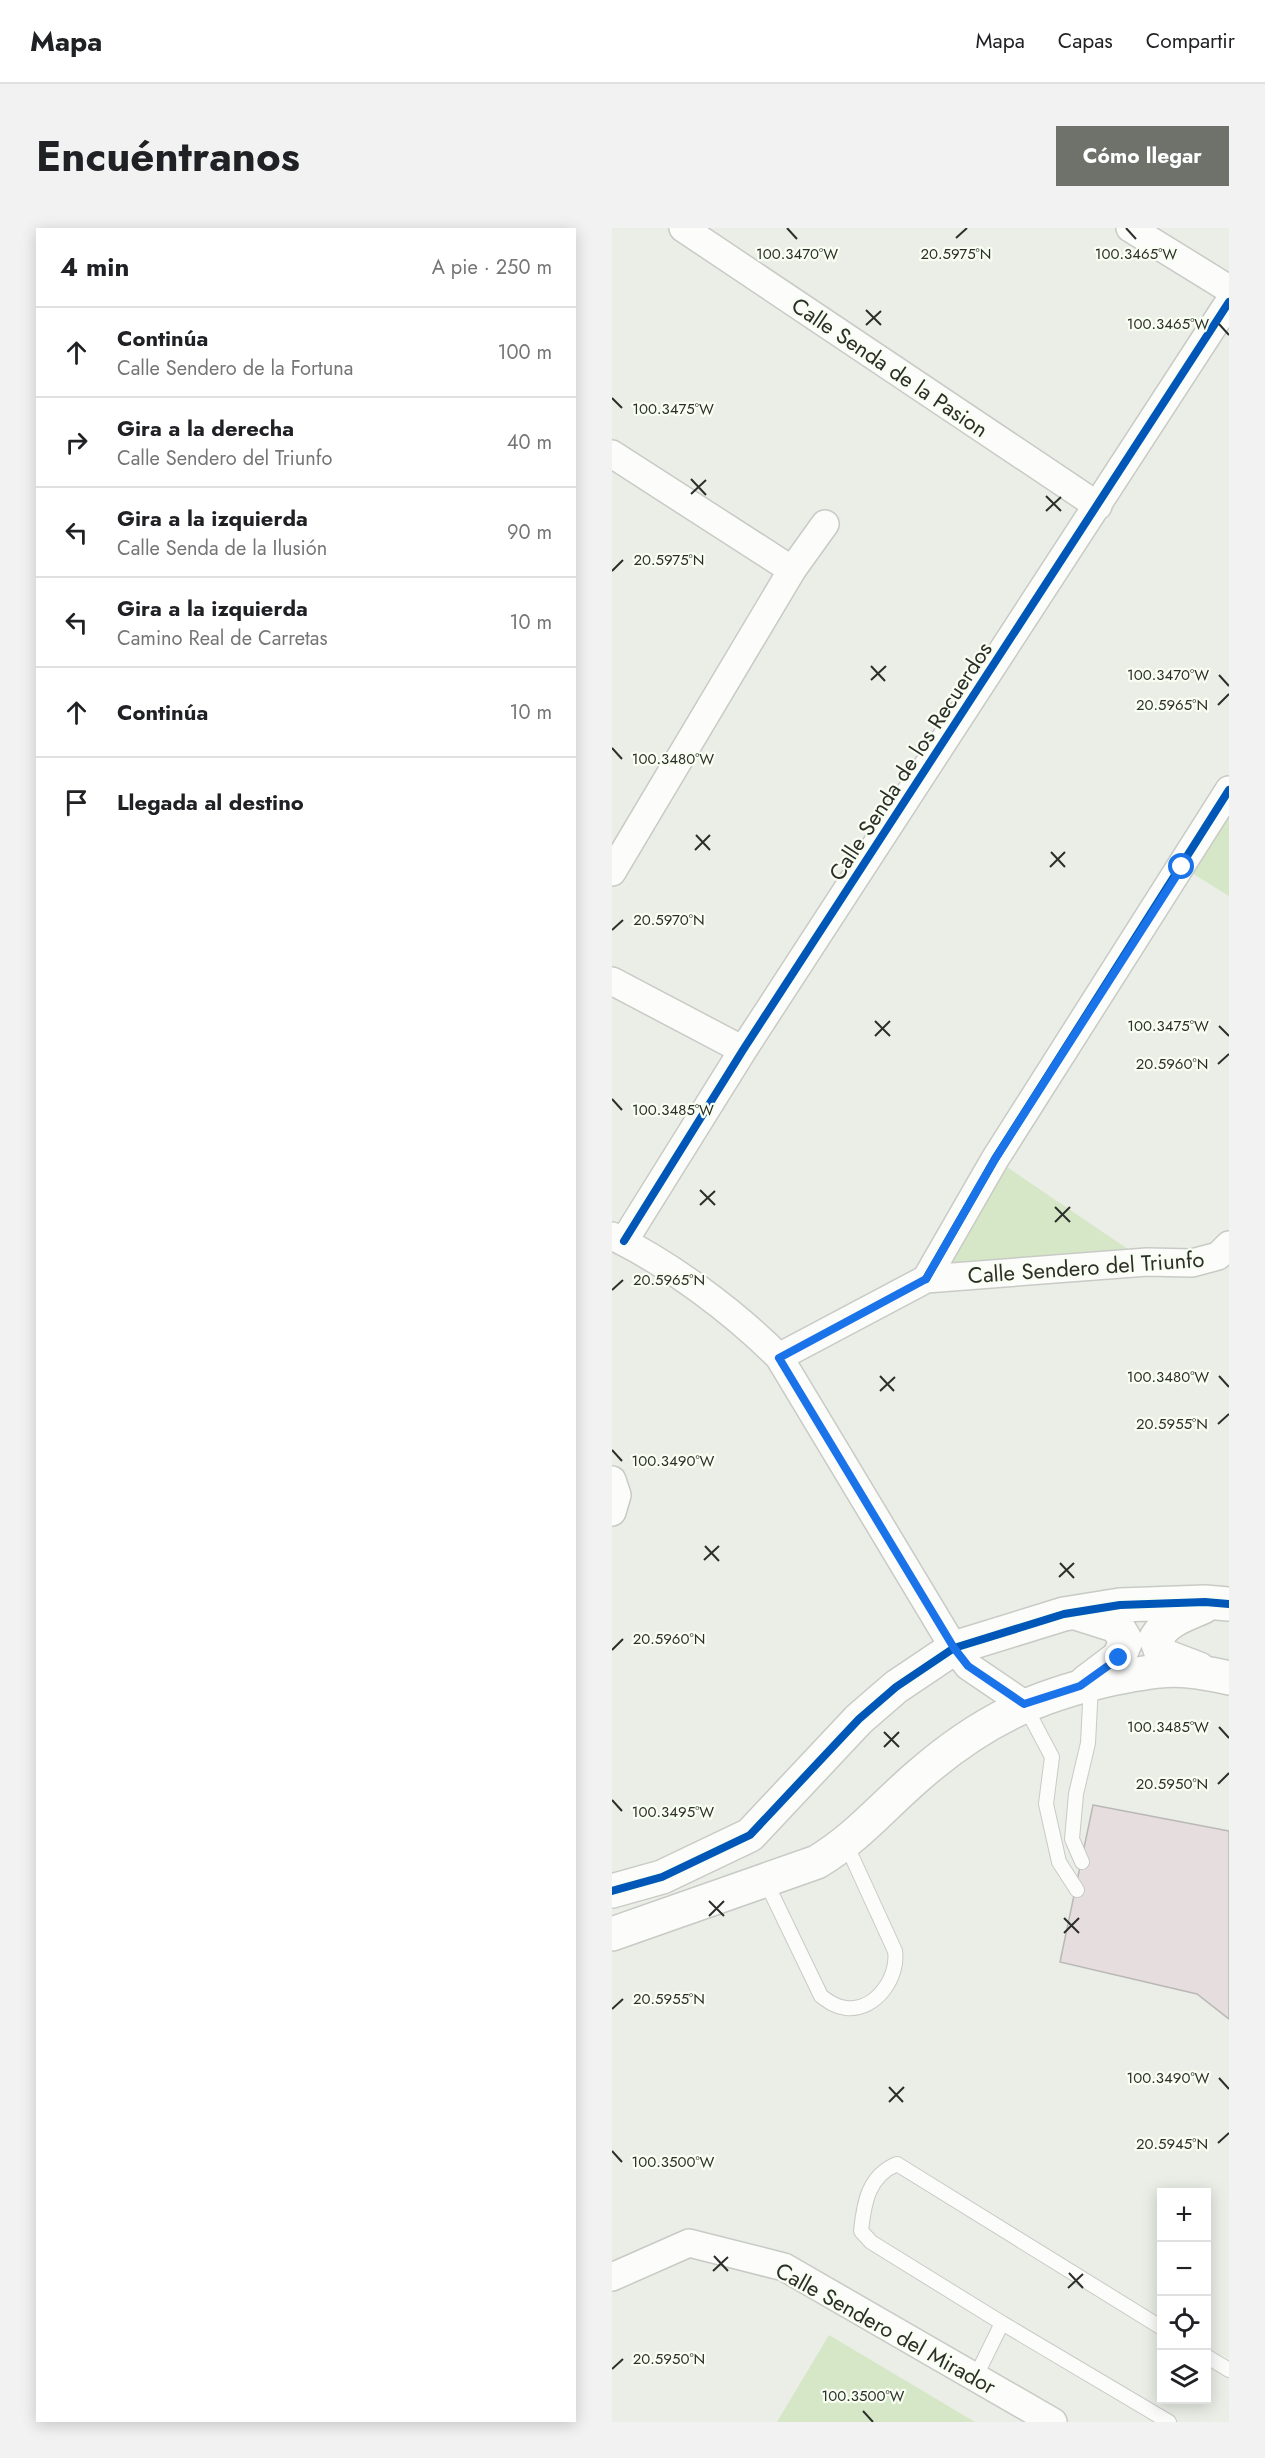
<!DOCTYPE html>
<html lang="es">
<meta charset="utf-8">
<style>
body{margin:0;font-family:Jost,sans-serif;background:#f2f2f2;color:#202124}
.controls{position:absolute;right:18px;bottom:18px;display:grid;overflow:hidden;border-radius:0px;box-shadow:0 3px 15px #0003}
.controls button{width:54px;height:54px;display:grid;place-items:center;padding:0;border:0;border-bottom:2px solid #e0e0e0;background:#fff;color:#202124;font:30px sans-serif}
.stop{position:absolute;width:18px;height:18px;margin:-14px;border:4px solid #1a73e8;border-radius:50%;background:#fff}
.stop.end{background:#1a73e8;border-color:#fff;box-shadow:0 2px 6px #0008}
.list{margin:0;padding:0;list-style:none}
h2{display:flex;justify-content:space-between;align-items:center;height:78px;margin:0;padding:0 24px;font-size:26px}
h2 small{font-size:20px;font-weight:400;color:#757577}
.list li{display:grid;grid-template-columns:39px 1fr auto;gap:18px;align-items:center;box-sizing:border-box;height:90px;padding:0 24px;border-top:2px solid #e0e0e0}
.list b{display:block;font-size:22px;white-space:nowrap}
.list p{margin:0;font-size:20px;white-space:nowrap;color:#757577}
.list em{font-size:20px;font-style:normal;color:#757577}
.icon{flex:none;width:33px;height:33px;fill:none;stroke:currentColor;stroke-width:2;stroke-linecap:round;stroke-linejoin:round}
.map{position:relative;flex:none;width:617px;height:2194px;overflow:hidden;border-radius:0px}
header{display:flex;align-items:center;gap:36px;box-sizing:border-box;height:84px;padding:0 30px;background:#fff;border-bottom:2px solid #e0e0e0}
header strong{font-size:28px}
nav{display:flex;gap:33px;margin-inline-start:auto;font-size:21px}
.intro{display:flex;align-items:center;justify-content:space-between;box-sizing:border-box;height:144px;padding:0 36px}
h1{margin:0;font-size:42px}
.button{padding:15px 27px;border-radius:0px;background:#6e726b;color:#fff;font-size:21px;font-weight:700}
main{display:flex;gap:36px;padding:0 36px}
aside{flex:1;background:#fff;border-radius:0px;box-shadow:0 3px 15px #0003}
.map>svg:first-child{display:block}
.green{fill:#d6e7c7}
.building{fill:#e6dddf;stroke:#bab8b6;stroke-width:1.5}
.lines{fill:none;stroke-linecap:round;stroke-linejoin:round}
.service-casing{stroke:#c8cbc5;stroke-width:16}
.minor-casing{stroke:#c8cbc5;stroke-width:30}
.tertiary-casing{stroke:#c8cbc5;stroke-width:36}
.service{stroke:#fcfcfb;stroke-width:14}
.minor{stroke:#fcfcfb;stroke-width:27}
.tertiary{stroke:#fcfcfb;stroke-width:33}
.cycleway-casing{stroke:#f8fff2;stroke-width:11}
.cycleway{stroke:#0057b8;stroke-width:8}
.route{stroke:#1a73e8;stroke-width:8}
.ticks{fill:none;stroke:#2c2f29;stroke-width:2}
.labels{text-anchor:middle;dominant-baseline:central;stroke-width:4.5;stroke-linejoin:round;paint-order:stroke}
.street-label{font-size:22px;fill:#2c2f29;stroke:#f8fff2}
.ticks-label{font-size:15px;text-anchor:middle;fill:#2c2f29;stroke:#f8fff2;stroke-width:4.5;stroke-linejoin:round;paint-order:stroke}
</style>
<header>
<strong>Mapa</strong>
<nav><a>Mapa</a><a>Capas</a><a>Compartir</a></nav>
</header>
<div class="intro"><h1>Encuéntranos</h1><a class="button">Cómo llegar</a></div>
<main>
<aside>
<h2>4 min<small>A pie · 250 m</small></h2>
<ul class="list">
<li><svg class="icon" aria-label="ahead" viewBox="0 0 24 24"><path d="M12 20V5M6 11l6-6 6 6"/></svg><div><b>Continúa</b><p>Calle Sendero de la Fortuna</p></div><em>100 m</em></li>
<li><svg class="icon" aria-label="right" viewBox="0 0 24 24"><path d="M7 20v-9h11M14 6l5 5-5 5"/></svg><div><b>Gira a la derecha</b><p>Calle Sendero del Triunfo</p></div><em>40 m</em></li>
<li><svg class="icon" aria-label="left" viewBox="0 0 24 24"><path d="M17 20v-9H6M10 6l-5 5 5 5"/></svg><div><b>Gira a la izquierda</b><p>Calle Senda de la Ilusión</p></div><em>90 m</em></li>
<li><svg class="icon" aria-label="left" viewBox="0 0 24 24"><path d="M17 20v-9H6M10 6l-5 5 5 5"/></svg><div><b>Gira a la izquierda</b><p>Camino Real de Carretas</p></div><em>10 m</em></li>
<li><svg class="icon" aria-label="ahead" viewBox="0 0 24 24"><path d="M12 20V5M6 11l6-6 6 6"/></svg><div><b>Continúa</b></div><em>10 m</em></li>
<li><svg class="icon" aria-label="arrive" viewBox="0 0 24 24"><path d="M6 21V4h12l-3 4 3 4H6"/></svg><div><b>Llegada al destino</b></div></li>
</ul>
</aside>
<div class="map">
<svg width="617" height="2194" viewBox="0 0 617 2194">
<rect width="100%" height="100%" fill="#eaeee6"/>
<path class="green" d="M617,572v96l-47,-29z
M383,931l152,103 -221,17z
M217,2107l146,87h-198z"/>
<path class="building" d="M481,1577l136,26v188l-32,-25 -137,-32z"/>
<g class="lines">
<g class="service-casing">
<path id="service" d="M413,1478l27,51 -6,47 13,58 18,28
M470,1634l-10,-23 4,-45 12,-51 3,-58
M154,1654l55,114c8,6 15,11 25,12 30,3 53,-31 49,-57l-49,-107
M390,2095l167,99
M594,2128l23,14
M364,2148l26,-53 -131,-81 -10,-11c3,-28 7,-55 36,-67l265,164"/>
</g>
<g class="minor-casing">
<path id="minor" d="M71,0l415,278
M518,0l99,61
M0,226l180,116
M0,644l180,-302 33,-46
M0,753l131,69
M0,1008c58,28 122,76 167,121l175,291 14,18 56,38
M12,1013l119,-191 486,-748
M314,1051l69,-120 234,-369
M167,1129l147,-78 221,-17 45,1 26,-7 11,-11
M0,1252l5,15 -5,17
M0,2049l77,-34 95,24 269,155"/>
</g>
<g class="tertiary-casing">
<path id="tertiary" d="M464,1385l41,13 9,15 -7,16 -33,25
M587,1441l-37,-14 -6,-17c11,-18 29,-23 47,-31
M0,1663l50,-14 88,-42 109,-116 37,-32 58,-39 110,-34 56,-9 85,-3 24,2
M0,1706l205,-72c41,-25 65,-55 101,-86 63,-55 116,-80 198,-98 22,-4 50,-10 72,-7 14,1 28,4 41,7"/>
</g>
<use href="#service" class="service"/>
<use href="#minor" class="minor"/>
<use href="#tertiary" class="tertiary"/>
<g class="cycleway-casing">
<path id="cycleway" d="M12,1013l119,-191 486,-748
M314,1051l69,-120 234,-369
M0,1663l50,-14 88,-42 109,-116 37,-32 58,-39 110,-34 56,-9 85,-3 24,2"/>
</g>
<use href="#cycleway" class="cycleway"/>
</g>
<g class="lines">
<path class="route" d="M507,1430l-39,28 -56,18 -56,-38 -14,-18 -175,-290 147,-79 69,-120 187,-292"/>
</g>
<path class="ticks" d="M175,0l10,11M514,0l10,11M344,10l11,-10M254,82l15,15M607,96l10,11M254,97l15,-14M0,170l10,10M79,251l15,16M79,266l15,-14M434,268l15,15M434,283l15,-14M0,343l11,-11M259,438l14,15M607,447l10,11M259,452l15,-14M606,477l11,-11M0,520l10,11M84,607l14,15M83,622l15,-15M439,624l14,15M438,639l15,-15M0,702l11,-10M263,793l15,15M607,798l10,10M263,808l15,-15M606,836l11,-10M0,871l10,11M88,962l15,15M88,977l15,-14M443,979l15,15M443,994l15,-15M0,1062l11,-10M268,1148l14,15M607,1148l10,11M268,1163l15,-14M606,1196l11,-10M0,1222l10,11M93,1318l14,15M92,1332l15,-14M448,1335l14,15M447,1349l15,-14M0,1422l11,-11M607,1499l10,11M272,1504l15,15M272,1519l15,-15M606,1556l11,-11M0,1572l10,11M97,1673l15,15M97,1688l15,-15M452,1690l15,15M452,1705l15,-15M0,1781l11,-10M607,1850l10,11M277,1859l14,15M277,1874l15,-15M606,1915l11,-10M0,1923l10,11M102,2028l14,15M101,2043l15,-14M457,2045l14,15M456,2060l15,-14M0,2141l11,-10M251,2183l10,11"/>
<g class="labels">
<g class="street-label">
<text transform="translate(278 139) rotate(34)">Calle Senda de la Pasion</text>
<text transform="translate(298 533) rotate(-57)">Calle Senda de los Recuerdos</text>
<text transform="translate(474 1039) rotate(-4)">Calle Sendero del Triunfo</text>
<text transform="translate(274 2100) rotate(29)">Calle Sendero del Mirador</text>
</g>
</g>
<g class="ticks-label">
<text x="344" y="31">20.5975°N</text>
<text x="524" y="31">100.3465°W</text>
<text x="185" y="31">100.3470°W</text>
<text x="556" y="101">100.3465°W</text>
<text x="61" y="186">100.3475°W</text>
<text x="57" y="337">20.5975°N</text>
<text x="556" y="452">100.3470°W</text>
<text x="560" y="482">20.5965°N</text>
<text x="61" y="536">100.3480°W</text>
<text x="57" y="697">20.5970°N</text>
<text x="556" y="803">100.3475°W</text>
<text x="560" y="841">20.5960°N</text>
<text x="61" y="887">100.3485°W</text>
<text x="57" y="1057">20.5965°N</text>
<text x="556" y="1154">100.3480°W</text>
<text x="560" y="1201">20.5955°N</text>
<text x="61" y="1238">100.3490°W</text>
<text x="57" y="1416">20.5960°N</text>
<text x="556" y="1504">100.3485°W</text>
<text x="560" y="1561">20.5950°N</text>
<text x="61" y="1589">100.3495°W</text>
<text x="57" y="1776">20.5955°N</text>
<text x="556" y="1855">100.3490°W</text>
<text x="560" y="1921">20.5945°N</text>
<text x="61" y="1939">100.3500°W</text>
<text x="57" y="2136">20.5950°N</text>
<text x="251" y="2173">100.3500°W</text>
</g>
</svg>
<div class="controls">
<button>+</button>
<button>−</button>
<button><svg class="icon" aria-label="locate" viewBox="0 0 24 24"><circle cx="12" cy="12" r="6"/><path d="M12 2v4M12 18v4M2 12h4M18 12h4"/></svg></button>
<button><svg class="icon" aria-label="layers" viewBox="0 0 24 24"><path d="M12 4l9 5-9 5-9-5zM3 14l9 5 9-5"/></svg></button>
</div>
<div class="stop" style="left:570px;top:639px"></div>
<div class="stop end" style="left:507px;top:1430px"></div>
</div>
</main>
